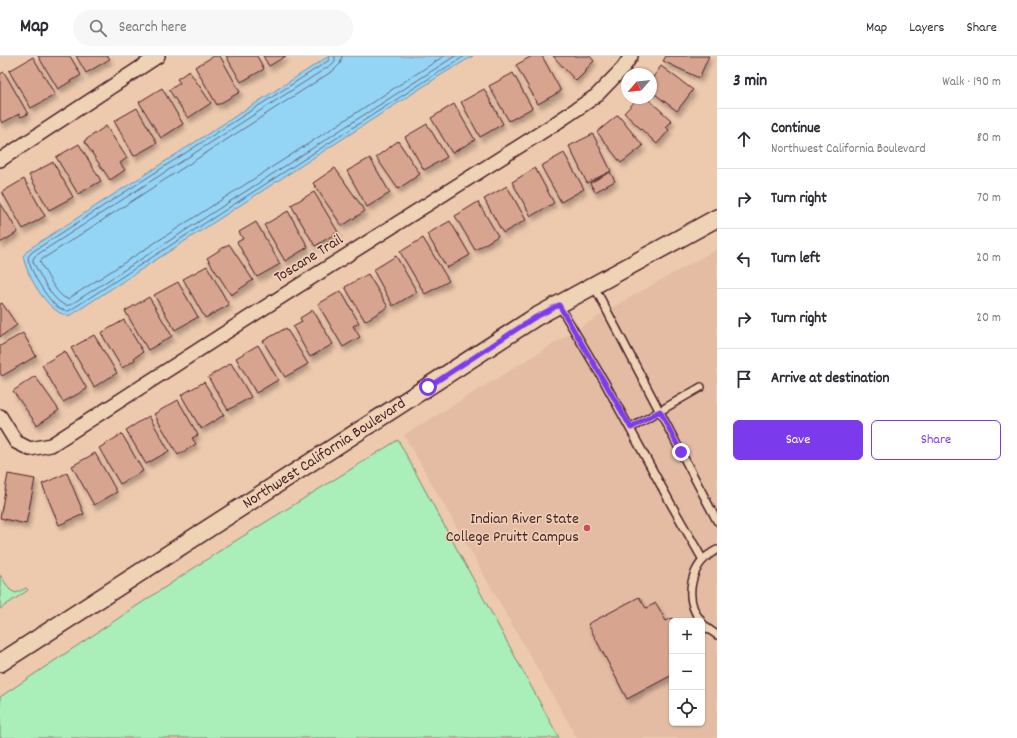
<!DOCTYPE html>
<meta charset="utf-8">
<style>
body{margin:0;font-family:Dekko,sans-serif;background:#f7f7f7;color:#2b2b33}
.controls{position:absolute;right:12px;bottom:12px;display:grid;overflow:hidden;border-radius:6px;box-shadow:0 1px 3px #0004}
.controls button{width:36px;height:36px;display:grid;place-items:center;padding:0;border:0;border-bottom:1px solid #e1e1e2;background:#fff;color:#2b2b33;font:20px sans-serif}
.compass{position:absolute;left:621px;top:12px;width:36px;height:36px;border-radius:50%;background:#fff;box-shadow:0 1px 3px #0004;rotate:242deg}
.stop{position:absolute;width:12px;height:12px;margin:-9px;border:3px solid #7c3aed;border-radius:50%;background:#fff}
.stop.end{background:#7c3aed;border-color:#fff;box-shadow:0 1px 4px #0008}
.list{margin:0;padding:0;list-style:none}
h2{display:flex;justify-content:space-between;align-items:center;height:52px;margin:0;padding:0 16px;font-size:17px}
h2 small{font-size:13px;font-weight:400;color:#7c7c81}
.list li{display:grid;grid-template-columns:26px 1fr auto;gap:12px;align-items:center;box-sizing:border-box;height:60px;padding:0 16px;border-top:1px solid #e1e1e2}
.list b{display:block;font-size:15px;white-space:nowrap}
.list p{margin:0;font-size:13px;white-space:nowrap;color:#7c7c81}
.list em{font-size:13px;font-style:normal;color:#7c7c81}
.actions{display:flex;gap:8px;padding:12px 16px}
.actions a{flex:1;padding:9px 0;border:1px solid #7c3aed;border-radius:6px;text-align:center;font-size:14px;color:#7c3aed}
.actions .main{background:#7c3aed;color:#fff}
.icon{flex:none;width:22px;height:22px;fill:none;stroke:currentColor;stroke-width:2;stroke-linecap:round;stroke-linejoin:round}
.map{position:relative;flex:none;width:717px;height:682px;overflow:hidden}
header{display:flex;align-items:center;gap:24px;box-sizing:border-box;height:56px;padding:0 20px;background:#fff;border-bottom:1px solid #e1e1e2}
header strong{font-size:19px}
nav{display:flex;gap:22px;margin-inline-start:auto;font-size:14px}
.search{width:280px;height:36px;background:#f7f7f7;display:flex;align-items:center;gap:10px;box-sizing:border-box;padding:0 14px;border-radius:22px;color:#7c7c81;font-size:15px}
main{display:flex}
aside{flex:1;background:#fff}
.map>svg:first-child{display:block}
.built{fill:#e3bca3;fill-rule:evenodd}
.green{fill:#aaeeb9;stroke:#7a8672}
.water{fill:#94d5f6;stroke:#768ca5}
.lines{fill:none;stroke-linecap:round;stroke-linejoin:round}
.shore{stroke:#68687c;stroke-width:1}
.building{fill:#d7a48f;stroke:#4a1f2b;filter:url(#shadow)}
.service-casing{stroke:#4a1f2b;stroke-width:10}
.minor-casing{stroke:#4a1f2b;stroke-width:16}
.tertiary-casing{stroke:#4a1f2b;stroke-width:20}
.service{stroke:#eed3b5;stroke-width:7}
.minor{stroke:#eed3b5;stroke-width:13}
.tertiary{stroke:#eed3b5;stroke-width:17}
.route{stroke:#7c3aed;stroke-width:5}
.poi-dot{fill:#d1495b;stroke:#eed3b5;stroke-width:1.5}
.labels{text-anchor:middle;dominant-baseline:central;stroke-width:3;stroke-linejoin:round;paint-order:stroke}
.street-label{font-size:16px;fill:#4a1f2b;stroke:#eed3b5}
.poi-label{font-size:16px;fill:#4a1f2b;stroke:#eed3b5;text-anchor:end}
</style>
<header>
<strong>Map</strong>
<div class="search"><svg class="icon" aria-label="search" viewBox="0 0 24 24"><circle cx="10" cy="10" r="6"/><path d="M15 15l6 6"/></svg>Search here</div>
<nav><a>Map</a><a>Layers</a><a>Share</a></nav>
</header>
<main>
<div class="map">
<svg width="717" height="682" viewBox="0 0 717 682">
<defs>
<filter id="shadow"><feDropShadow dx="2.5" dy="4.5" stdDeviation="2" flood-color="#0004"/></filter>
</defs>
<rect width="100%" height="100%" fill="#edcaae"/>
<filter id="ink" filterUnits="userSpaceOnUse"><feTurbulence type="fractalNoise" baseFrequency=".025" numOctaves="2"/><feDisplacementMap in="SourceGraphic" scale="8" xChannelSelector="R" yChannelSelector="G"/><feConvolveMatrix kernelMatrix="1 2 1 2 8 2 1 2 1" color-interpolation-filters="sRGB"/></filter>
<g filter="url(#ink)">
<path class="built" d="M717,193v489h-140l-173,-303 223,-136zM672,565h30v102h-30z"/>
<path class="green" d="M398,384l161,298h-559v-41l224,-149z
M0,519l10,15 6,3 10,-5 2,2 -28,19z"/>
<path class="water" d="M329,0h144l-32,19 -367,238 -6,3c-3,-2 -8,-2 -11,-5 -15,-10 -31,-38 -34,-55l6,-7z"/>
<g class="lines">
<path class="shore" d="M330,0l-2,5 -296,191 -4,5c1,13 20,44 31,51 2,2 6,2 9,3l4,-2 367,-237 26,-16
M335,0v5l-4,4 -296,191 -2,3v3c6,10 22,47 37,43l385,-249
M342,0l-2,8 -6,6 -293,190 -1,2c6,10 17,35 28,37l376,-243"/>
</g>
<path class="building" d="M38,0h32l11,19 -23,14z
M76,0h32l2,3 -24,14z
M214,0h6l20,36 -23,13 -22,-38z
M226,0h31l7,13 -23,13z
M263,0h23l-17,10z
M532,0h10l19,35 -23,13 -22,-39z
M553,0h37l4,5 -8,8 1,1 -11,11z
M666,0h43l-10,22 -36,-17z
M33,1l22,38 -24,13 -22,-37z
M661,10l32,24 -16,21 -26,-20v-11z
M189,15l22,32 -23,15 -19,-28 11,-7 -3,-4z
M4,16l24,42 -7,3 -2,-3 -17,9 -2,-4v-45z
M513,17l19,35 -23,13 -20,-35z
M162,32l21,36 -22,14 -22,-36z
M484,33l19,35 -23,13 -19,-35z
M638,42h9l25,23 -6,6 3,3 -12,14 -33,-31z
M454,48l21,36 -23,13 -21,-35z
M137,52l20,35 -23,13 -20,-35z
M618,59l25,31 -22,17 -24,-31z
M427,68l20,33 -23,13 -19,-33z
M106,70l21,32 -7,5 5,7 -15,10 -26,-39z
M593,78l18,37 -24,12 -18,-37z
M398,85l22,33 -22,15 -22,-32z
M79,88l22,37 -23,13 -22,-37z
M564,97l20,36 -23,13 -20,-36z
M370,102l20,35 -23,14 -20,-36z
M53,106l20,35 -24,13 -20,-35z
M335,112l30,43 -23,15 -29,-43z
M535,112l19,35 -23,13 -19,-34z
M610,116l5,9 -20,11 -5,-9z
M24,123l21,37 -22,13 -21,-37z
M507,130l19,34 -23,13 -19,-34z
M314,136l24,40 -23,14 -24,-41z
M0,146l18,30 -18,11z
M478,146l20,34 -23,14 -20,-34z
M288,155l20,36 -23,14 -21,-36z
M450,165l20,34 -23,13 -20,-34z
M256,166l24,42 -23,13 -20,-35 6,-3 -4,-7z
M423,182l26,43 -24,13 -25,-42z
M229,188l24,36 -22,15 -24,-37z
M396,200l21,36 -24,14 -20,-36z
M207,210l22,39 -24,13 -22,-39z
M368,218l20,33 -23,14 -20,-34z
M178,226l20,35 -23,13 -21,-35z
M341,235l18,32 -6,3 7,11 -17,10 -25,-43z
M149,241l23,39 -24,14 -23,-39z
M2,247l15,22 -17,12v-33z
M313,254l20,34 -23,13 -17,-30 9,-5 -2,-4z
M124,264l19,32 -9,6 1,2 -13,8 -21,-35z
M286,272l22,36 -23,13 -22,-36z
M23,277l13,23 -34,20 -2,-3v-27z
M94,279l23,38 -23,14 -23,-39z
M258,289l20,35 -22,13 -20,-35z
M65,295l22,38 -24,13 -21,-37z
M231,307l20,34 -23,13 -20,-33z
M35,320l24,34 -22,15 -24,-34z
M204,326l20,33 -23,14 -20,-34z
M178,344l20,35 -6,3 4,6 -18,11 -24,-41z
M149,360l20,35 -23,13 -20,-34z
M122,378l21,37 -23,13 -21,-36z
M95,397l22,39 -23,13 -22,-39z
M67,417l17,41 -25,11 -17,-41z
M8,418l27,5 -9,45 -26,-6z
M639,541l7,11 10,-5 10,18 6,-3 2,3h-2v54l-45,24 -39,-75z"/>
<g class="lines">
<g class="service-casing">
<path id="service" d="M594,230l123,235
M559,249l45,76 67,123 32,56
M631,372l70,-41
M701,565c-19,-23 -10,-59 16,-71
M702,567l5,5 10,7"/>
</g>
<g class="minor-casing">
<path id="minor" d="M0,104l158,-104
M0,360l16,26 14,7 21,-4 233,-150 269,-170 43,-29 27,-28 8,-12"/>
</g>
<g class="tertiary-casing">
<g id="tertiary">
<path id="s1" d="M0,607l534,-345 183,-100"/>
</g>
</g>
<use href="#service" class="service"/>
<use href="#minor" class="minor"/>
<use href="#tertiary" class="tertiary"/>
</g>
</g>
<g class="lines" filter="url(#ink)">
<path class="route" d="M428,331l106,-69 25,-13 45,76 27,47 29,-17 21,41"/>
</g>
<circle class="poi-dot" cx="587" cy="472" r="4"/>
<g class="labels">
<g class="street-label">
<text transform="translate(309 203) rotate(-32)">Toscane Trail</text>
<text stroke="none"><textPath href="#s1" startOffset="386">Northwest California Boulevard</textPath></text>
</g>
<g class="poi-label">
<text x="579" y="463">Indian River State<tspan x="579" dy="18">College Pruitt Campus</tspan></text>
</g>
</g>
</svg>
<div class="controls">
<button>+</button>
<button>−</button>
<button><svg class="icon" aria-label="locate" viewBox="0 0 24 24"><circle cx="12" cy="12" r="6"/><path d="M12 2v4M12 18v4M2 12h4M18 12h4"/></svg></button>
</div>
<svg class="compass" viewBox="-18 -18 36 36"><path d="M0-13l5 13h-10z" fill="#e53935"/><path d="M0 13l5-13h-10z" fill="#7c7c81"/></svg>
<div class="stop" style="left:428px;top:331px"></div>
<div class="stop end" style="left:681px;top:396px"></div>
</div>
<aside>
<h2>3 min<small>Walk · 190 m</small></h2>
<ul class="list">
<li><svg class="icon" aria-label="ahead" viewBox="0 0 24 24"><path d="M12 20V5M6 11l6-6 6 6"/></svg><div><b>Continue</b><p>Northwest California Boulevard</p></div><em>80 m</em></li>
<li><svg class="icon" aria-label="right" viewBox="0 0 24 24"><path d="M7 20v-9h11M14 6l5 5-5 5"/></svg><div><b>Turn right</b></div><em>70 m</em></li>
<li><svg class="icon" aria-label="left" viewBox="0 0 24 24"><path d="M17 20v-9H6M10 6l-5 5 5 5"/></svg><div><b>Turn left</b></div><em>20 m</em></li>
<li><svg class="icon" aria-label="right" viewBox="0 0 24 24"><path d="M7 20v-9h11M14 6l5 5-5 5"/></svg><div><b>Turn right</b></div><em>20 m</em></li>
<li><svg class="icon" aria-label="arrive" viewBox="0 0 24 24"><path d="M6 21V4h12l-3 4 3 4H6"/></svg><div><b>Arrive at destination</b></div></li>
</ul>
<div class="actions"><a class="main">Save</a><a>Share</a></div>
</aside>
</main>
